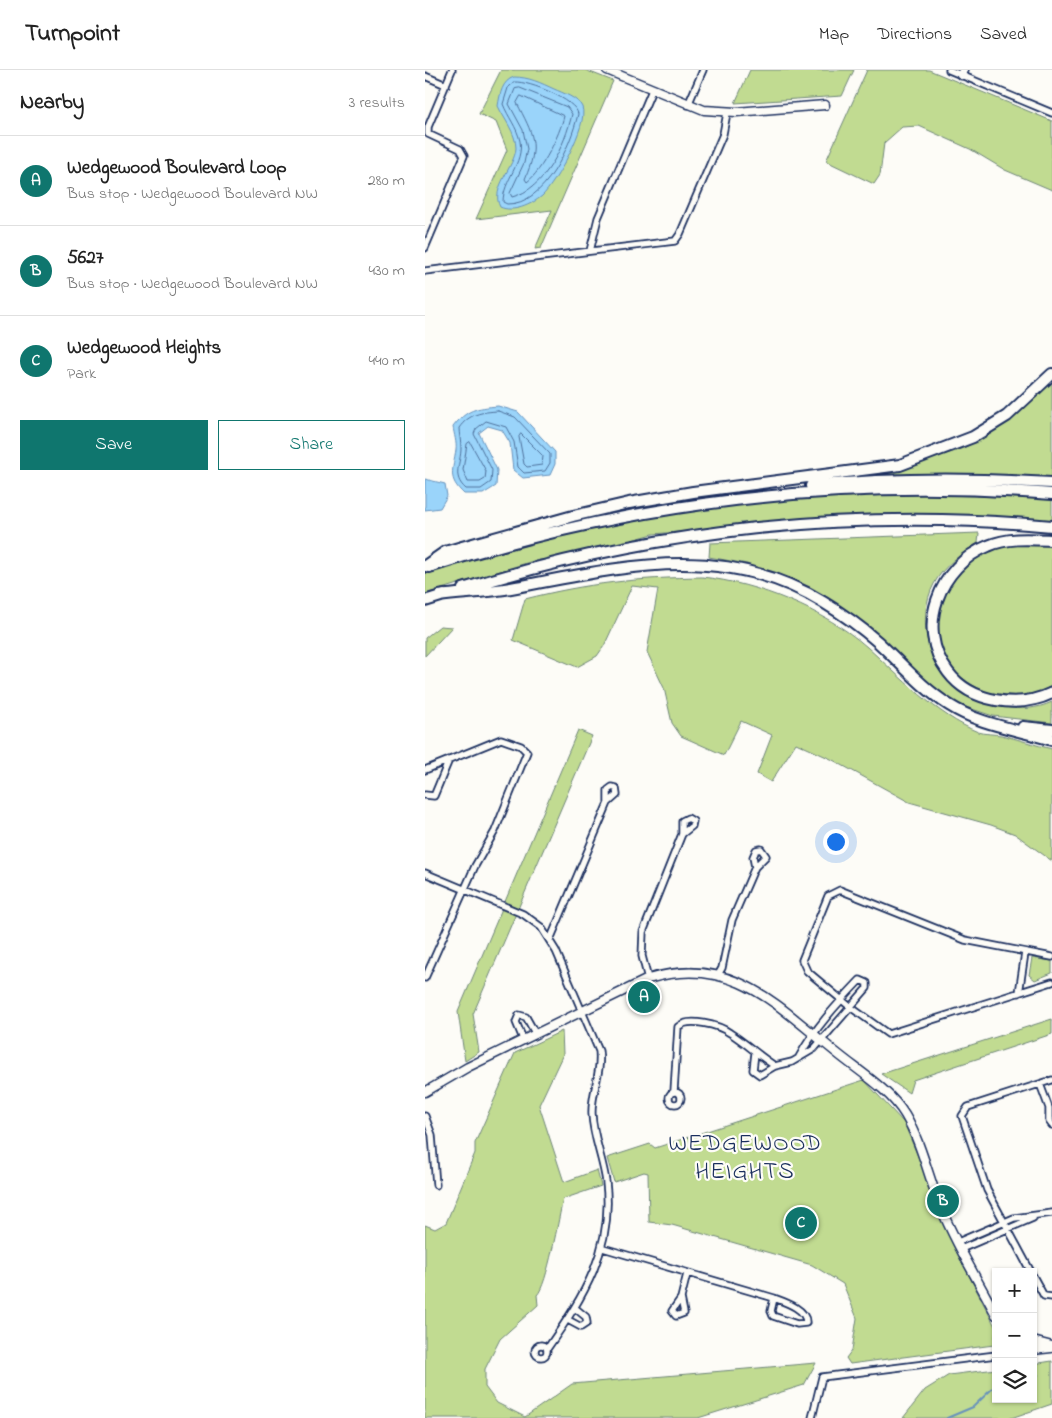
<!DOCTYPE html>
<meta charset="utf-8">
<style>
body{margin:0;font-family:"Indie Flower",sans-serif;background:#f6f6f6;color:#222}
.controls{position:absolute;right:15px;bottom:15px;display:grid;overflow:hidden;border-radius:0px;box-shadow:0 1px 4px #0004}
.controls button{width:45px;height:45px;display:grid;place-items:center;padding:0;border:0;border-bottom:1px solid #e0e0e0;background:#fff;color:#222;font:25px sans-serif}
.you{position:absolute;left:410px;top:771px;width:18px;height:18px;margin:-12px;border:4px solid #fff;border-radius:50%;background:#1a73e8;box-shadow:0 0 0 8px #1a73e833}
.badge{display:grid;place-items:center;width:32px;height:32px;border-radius:50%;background:#0f766e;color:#fff;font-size:16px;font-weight:700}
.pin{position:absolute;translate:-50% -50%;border:2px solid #fff;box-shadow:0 1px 5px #0006}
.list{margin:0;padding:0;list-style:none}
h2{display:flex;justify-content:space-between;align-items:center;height:65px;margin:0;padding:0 20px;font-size:21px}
h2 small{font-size:16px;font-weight:400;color:#767676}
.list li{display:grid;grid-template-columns:32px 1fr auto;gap:15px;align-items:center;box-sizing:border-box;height:90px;padding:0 20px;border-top:1px solid #e0e0e0}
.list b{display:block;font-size:19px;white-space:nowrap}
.list p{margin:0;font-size:16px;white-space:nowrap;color:#767676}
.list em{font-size:16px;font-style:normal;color:#767676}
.actions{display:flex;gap:10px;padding:15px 20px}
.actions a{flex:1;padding:11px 0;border:1px solid #0f766e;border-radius:0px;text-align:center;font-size:18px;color:#0f766e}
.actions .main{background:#0f766e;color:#fff}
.icon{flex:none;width:28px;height:28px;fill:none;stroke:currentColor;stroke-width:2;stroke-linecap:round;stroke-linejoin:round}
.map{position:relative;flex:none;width:627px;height:1348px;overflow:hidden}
header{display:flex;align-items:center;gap:30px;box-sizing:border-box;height:70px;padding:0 25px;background:#fff;border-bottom:1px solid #e0e0e0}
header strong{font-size:24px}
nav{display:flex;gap:28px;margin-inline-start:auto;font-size:18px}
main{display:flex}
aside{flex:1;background:#fff}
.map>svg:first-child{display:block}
.green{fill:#c1db91;stroke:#6e8578}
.water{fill:#9ad4fa;stroke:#6792bc}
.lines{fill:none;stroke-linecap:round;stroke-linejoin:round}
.shore{stroke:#4e719c;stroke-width:1}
.stream{stroke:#6792bc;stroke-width:2}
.street-casing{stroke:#1b2f5e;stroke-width:9}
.secondary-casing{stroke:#1b2f5e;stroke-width:11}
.highway-casing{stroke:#1b2f5e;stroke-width:14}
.street{stroke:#fdfcf7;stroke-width:5.5}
.secondary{stroke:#fdfcf7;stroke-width:8}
.highway{stroke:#fdfcf7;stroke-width:10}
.labels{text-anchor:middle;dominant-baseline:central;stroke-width:4.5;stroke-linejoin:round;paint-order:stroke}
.neighbourhood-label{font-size:24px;letter-spacing:1px;fill:#1b2f5e;stroke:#fdfcf7}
</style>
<header>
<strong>Turnpoint</strong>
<nav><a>Map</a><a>Directions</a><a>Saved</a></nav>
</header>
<main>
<aside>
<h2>Nearby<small>3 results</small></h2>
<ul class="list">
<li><span class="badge">A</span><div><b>Wedgewood Boulevard Loop</b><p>Bus stop · Wedgewood Boulevard NW</p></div><em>280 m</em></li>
<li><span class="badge">B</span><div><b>5627</b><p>Bus stop · Wedgewood Boulevard NW</p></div><em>430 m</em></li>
<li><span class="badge">C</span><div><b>Wedgewood Heights</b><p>Park</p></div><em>440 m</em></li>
</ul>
<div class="actions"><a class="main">Save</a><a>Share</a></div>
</aside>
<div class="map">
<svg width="627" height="1348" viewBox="0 0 627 1348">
<rect width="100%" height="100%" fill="#fdfcf7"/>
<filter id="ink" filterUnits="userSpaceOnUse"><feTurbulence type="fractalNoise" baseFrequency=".02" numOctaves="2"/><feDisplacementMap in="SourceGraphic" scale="10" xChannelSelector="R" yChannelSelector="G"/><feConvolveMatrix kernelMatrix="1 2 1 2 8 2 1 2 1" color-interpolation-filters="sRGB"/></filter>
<g filter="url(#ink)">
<path class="green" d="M76,0h84l28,11 -72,167 -6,1 17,-39 -76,9 31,-69 -11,-28 -17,-8z
M325,0h104l-12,26 -107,7z
M442,0h62l123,51v69l-47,-20 -35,-21 -51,-23 -17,1 -18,16 -4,32 -6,9 -48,-23z
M627,311v97l-168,-4c18,-11 48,-15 69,-22 39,-14 70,-42 99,-71z
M496,424l131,5v21l-118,-6 -51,1 -230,19 -71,20 -49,7 -108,33v-20c94,-29 190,-53 288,-67 68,-10 139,-12 208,-13z
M554,463l-1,10c-17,11 -34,22 -44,41 -18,34 -7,84 24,107 14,10 29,14 46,16 16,3 33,2 48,-5v21l-59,-7 -36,-12 -153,-117 -57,-23 -38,-7 1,-14z
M593,473h34v142c-35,26 -88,7 -108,-29 -16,-27 -5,-58 12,-81 3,-5 7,-12 11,-15 15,-10 34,-13 51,-17z
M277,507c55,6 123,33 165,70 32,29 71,69 111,85 7,2 16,2 23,3 17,4 34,10 51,14v112l-37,-27 -24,-9 -82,-23 -78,-43 -35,-16 -25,39 -14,-8 15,-39 -31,-14 -17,34 -43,-19 -9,-13 -8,-35 -17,-36 11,-63 -26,-3 -28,60 -7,10 -20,11 -64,-27 12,-41c63,-16 112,-21 177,-22z
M15,556l12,1 -27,29v-18z
M153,660l14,6 -119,278 6,38 -14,9 -7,-49z
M607,888l20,3v12l-17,7 -6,-5z
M627,949v15l-139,46 -4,13 -28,-19z
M137,961l1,23 -24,51 25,77 33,-12 4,16 -38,13c-4,17 -16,87 -26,96l1,10 -38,34 -15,30v18l12,16 28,14 47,-33 244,-21 -12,22 -106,33h-273v-193l10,4 11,-6 29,-70v-10l40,-90z
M439,1010l40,43 58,139 34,66 -2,17 -144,19 -4,-6 6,-8 5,-32 -14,-34 -31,-19 -140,-40 -23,-3 -1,-49 -4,-1 -30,10 -7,-24 43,-14 5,4z
M627,1291v43l-41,14h-108l22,-28 24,-15 47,-6v30h37v-35z"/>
<path class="water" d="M89,7c15,0 27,6 40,12 9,4 24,9 28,18 7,17 -27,77 -40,89 -11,9 -29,17 -42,11 -10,-19 15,-40 16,-59 0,-15 -12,-29 -18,-42 2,-12 4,-25 16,-29z
M73,336l20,6 37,40v12l-5,11 -27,3 -10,-8 -3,-27 -8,-13 -14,-4 -9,7 18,37 -1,16 -13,8h-19c-17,-16 -11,-23 -8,-44 1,-7 -2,-16 -3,-23 14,-18 23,-19 45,-21z
M0,409l20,5 2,12 -7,12 -15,2z"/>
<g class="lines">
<path class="shore" d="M90,12c14,-1 61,18 63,32 -7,31 -33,91 -71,90l-4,-2c0,-22 21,-39 17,-61 -3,-14 -12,-24 -17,-37l5,-16z
M95,18l47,19 5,7c-7,31 -27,75 -60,83l-2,-4 14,-30 3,-14 -4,-19 -14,-26 6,-15z
M96,26l43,20c-4,18 -22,55 -37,66l-2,-3c15,-35 8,-44 -8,-76z
M73,341l17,6 35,37v9l-5,8 -21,2 -6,-6 -4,-25 -8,-15 -20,-6 -10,8 -2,5 18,36 -1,12 -10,7h-15c-15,-13 -5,-25 -5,-41 0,-7 -2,-14 -2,-20 10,-14 22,-16 39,-17z
M96,364l22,22 -1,9 -15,2 -3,-3 -5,-27z
M45,372l16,29 -1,8 -5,3h-12l-5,-12 4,-26z"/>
<path class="stream" d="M608,1306l5,-1
M522,1348l26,-11 23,-22"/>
<g class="street-casing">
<path id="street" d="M524,0l103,43
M0,6l21,9
M263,35l15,-35
M0,178l39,-92 -4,-7 -32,-15v-7l24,-57
M165,181l8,-33 54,-128
M0,201l250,-30 5,-7 43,-100 4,-21
M0,700l76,-31 20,7 6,6 -32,79 -20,35 -50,112
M0,725l9,1 15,-36
M0,803l98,41 18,13 15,24 43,100c3,22 -8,42 -7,63 1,23 11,45 14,68 8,67 -22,114 -59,167
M125,870l58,-137 9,-8 -1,-7 -4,-1 -4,3v13
M627,887l-87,-17 -125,-50 -12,6 -26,64 5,11 42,35 39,28 164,-52
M293,905l4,-7 10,-48 23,-53 11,-11 -5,-7 -5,1 -3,7 2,10
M223,909l-6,-23 1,-24 39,-98 10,-8 1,-5 -5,-3 -6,3v13
M594,923l6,-40
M98,969l-7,-17 3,-7 7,2 9,16
M330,983l-2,17 7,5 15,-9 17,-4 22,-13 53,-61v-5l-7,-3c-22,23 -46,49 -61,77
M615,1014l9,24v13l3,4
M249,1021l4,-64c10,-10 41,-2 52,6 16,10 29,23 45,33
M244 1028a6 6 0 1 1 12 0a6 6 0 1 1-12 0Z
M0,1046l7,19 4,50
M533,1172l56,-24 38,-5
M178,1178l171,50 -3,13 2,5 24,8 9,-1c1,-14 -21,-21 -32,-25
M536,1179l72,-31
M606,1202l-44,-82 -25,-74 6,-9 84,-27
M608,1206l11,20 8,1
M256,1228l3,15 -8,3 -4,-5 9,-13 6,-24
M143,1250l13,7 6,-4 -1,-6 -11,-9
M110 1281a6 6 0 1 1 12 0a6 6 0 1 1-12 0Z
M387,1348l10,-41 174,-22"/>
</g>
<g class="secondary-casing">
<path id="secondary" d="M182,0l97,40 32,2 89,-7
M536,5l2,-5
M0,1022l43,-25 180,-88c85,-26 130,28 190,75 22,18 52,36 67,61 16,27 23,60 34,88 15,39 38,75 57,112
M608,1271l19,5
M608,1280l18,-2"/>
</g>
<g class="highway-casing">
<path id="highway" d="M386,416c80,-8 160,-8 241,-3
M627,470c-21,-1 -44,-3 -64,6 -48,19 -74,82 -40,126 23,31 71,37 104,21
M0,496l20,-14 17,-5 111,-31 56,-13 64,-11 207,-27 73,-28 34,-21 45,-42
M4,497c200,-65 413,-90 623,-73
M38,519c189,-60 392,-81 589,-63
M14,526c24,-3 48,-4 72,-8 107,-20 211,-48 312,14 20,12 38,25 55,40 23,21 44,46 71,63 31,20 68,24 103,35
M0,531l19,-6
M598,657l29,3"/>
</g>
<use href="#street" class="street"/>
<use href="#secondary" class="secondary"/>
<use href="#highway" class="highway"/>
</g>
</g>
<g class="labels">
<g class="neighbourhood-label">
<text x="320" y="1074">WEDGEWOOD<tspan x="320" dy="28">HEIGHTS</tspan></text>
</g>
</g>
</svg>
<div class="controls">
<button>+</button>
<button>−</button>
<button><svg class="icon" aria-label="layers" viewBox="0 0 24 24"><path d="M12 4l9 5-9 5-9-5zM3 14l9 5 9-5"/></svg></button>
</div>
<div class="you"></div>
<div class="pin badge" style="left:219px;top:927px">A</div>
<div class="pin badge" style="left:518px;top:1131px">B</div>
<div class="pin badge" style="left:376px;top:1153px">C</div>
</div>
</main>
